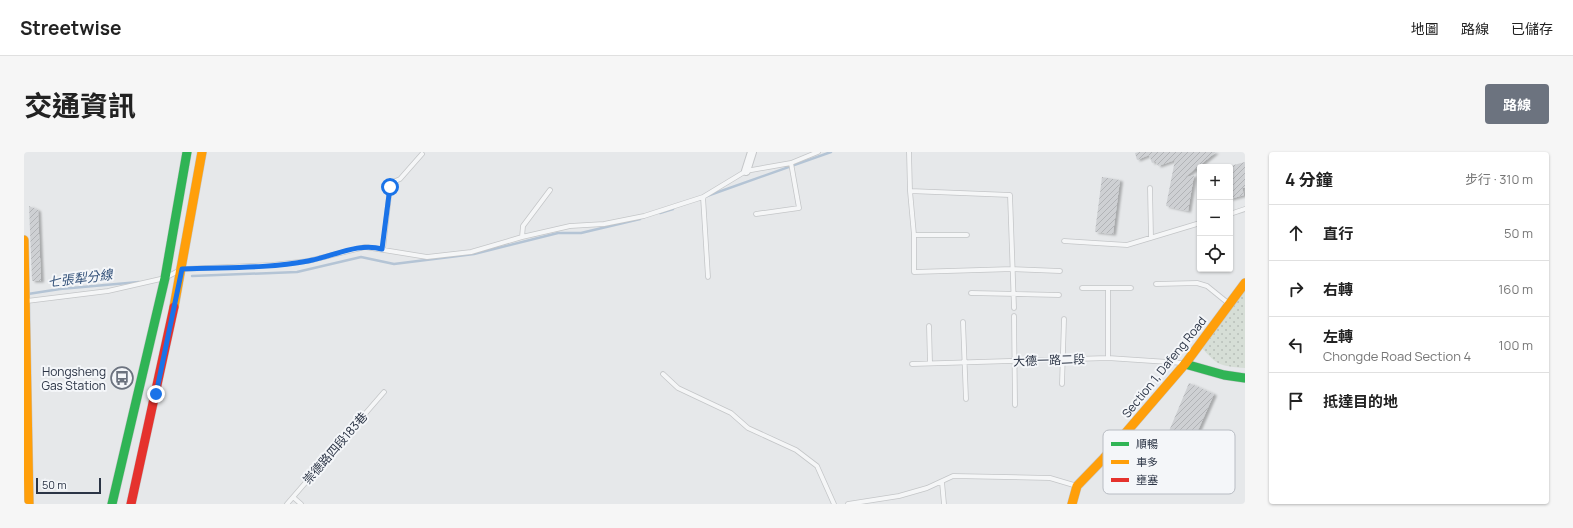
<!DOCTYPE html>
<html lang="zh-TW">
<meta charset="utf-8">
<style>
body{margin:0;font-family:Manrope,"Noto Sans TC",sans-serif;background:#f6f6f6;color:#222}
.controls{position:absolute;right:12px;top:12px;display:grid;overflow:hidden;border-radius:4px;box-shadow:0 1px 3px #0004}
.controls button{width:36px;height:36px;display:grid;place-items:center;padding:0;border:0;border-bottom:1px solid #e0e0e0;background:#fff;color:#222;font:20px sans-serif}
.scale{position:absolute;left:12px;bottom:10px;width:65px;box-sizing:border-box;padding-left:4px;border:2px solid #2b3445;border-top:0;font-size:11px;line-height:14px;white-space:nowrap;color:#2b3445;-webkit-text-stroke:3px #f4f6f9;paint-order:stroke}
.stop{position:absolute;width:12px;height:12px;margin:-9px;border:3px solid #1a73e8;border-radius:50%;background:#fff}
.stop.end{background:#1a73e8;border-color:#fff;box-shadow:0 1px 4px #0008}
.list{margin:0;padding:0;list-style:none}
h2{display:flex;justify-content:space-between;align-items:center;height:52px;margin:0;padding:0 16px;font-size:17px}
h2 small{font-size:13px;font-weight:400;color:#767676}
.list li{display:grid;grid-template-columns:26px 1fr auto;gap:12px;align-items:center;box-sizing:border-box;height:56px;padding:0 16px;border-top:1px solid #e0e0e0}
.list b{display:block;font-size:15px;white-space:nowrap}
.list p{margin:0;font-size:13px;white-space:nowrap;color:#767676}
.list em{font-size:13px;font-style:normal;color:#767676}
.icon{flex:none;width:22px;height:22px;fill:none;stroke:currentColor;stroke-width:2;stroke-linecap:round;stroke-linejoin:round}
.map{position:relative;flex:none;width:1221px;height:352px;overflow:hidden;border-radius:4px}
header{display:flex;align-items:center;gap:24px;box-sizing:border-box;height:56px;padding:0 20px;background:#fff;border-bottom:1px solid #e0e0e0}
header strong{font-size:19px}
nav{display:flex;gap:22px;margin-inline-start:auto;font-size:14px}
.intro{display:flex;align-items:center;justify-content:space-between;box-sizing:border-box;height:96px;padding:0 24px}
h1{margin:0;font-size:28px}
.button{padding:10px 18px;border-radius:4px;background:#6c737f;color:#fff;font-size:14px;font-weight:700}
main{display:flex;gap:24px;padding:0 24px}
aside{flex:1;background:#fff;border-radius:4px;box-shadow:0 1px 3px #0004}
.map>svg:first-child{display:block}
.park{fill:url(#park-dots)}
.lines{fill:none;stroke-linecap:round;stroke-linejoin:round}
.stream{stroke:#b4c4d5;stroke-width:2.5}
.building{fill:url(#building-hatch);filter:url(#shadow)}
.lane-casing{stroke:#c4c6c8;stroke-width:5.5}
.street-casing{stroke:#c4c6c8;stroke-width:10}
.fast-casing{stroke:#c4c6c8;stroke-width:10}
.slow-casing{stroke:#c4c6c8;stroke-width:10}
.jam-casing{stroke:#c4c6c8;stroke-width:10}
.lane{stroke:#f5f6f7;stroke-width:4}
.street{stroke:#f5f6f7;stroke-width:8}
.fast{stroke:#30b455;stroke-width:9}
.slow{stroke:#ff9f0a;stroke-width:9}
.jam{stroke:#e5322d;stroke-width:9}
.route{stroke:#1a73e8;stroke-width:5}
.labels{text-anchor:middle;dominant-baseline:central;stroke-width:4;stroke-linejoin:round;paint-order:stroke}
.street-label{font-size:12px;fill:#2b3445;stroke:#f4f6f9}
.poi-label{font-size:12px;fill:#2b3445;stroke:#f4f6f9;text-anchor:end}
.water-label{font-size:13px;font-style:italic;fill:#34527a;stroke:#f4f6f9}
.key{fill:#f4f6f9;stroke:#b8bcc3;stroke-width:1}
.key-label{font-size:11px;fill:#2b3445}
</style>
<header>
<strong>Streetwise</strong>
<nav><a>地圖</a><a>路線</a><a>已儲存</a></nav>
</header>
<div class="intro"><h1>交通資訊</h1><a class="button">路線</a></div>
<main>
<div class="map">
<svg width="1221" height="352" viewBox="0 0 1221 352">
<defs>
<pattern id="park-dots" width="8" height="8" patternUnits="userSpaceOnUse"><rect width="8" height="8" fill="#d6ded6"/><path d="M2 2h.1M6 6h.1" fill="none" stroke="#b8bfb9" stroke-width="1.8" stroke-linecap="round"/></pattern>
<pattern id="building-hatch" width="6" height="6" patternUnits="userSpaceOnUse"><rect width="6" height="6" fill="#ced0d3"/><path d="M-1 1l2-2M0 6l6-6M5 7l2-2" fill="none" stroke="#b1b3b6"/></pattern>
<filter id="shadow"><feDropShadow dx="3" dy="1.5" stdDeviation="1" flood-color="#0004"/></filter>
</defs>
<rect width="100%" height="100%" fill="#e6e8ea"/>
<path class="park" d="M1221,136v80c-25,-2 -27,-2 -43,-20z"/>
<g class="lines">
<path class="stream" d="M683,44l124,-44
M636,61l13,-4
M168,124l105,-4 64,-15 33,7 80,-10 84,-21h23l59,-14
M4,142l32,-5 79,-7"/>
</g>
<path class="building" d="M1115,0h77l-32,26 10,-3 -6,36 -22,-5 9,-46 -17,6 -2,-5 -4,2 -3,-8 -12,5 -2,-7z
M1221,10v26h-3l2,7 -14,4v-33z
M1078,25l18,3 -7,54 -18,-2z
M5,54l9,4 3,71h-9z
M1165,231l25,11 -23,52 -24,-10z"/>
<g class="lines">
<g class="lane-casing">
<path id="lane" d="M885,0l1,39 100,4 4,113
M1126,36l1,50
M886,39l4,44v37l99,-3 47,2
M679,45l5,80
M732,62l43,-6 -8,-45
M1206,62l15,-5
M890,83h53
M498,85l1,-11 27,-36
M1040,89l63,4 73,-22
M359,97l7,-62 3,-5 7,-3 22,-25
M1132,132l41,-1 10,3 21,17
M1058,136h49
M1084,136v70
M947,141l88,2
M3,149l81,-10 57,-13 17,-9 90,-4 36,-4 57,-14 62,10 44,-5 51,-15 48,-11 34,-2 40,-8 59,-19 43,-26 45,-8 27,-11
M990,164l1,89
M939,170l3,77
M905,174l1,37
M888,212l196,-6 75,5
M639,222l15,14 53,25 17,15 48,22 21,16 17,38
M1038,232l2,-65
M918,330l2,22
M269,345l8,7
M263,352l97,-112
M824,352l51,-8 28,-8 26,-12 97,2 27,8"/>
</g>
<g class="street-casing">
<path id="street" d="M722,19l6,-19"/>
</g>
<g class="fast-casing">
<path id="fast" d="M1161,212l39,11 21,3
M88,352l53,-226 22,-126"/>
</g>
<g class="slow-casing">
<path id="slow" d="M0,88l5,264
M150,155l28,-155
M1048,352l5,-18 27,-28 81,-94 60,-81"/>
</g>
<g class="jam-casing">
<path id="jam" d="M107,352l43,-197"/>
</g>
<use href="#lane" class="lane"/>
<use href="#street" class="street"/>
<use href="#fast" class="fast"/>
<use href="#slow" class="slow"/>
<use href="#jam" class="jam"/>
</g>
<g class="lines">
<path class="route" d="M132,242l26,-125c41,-2 84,0 126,-8 24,-4 50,-19 74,-12l8,-62"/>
</g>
<defs>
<g id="bus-ring" transform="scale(1.15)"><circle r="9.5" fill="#f4f6f9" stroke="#6c737f" stroke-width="1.5"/><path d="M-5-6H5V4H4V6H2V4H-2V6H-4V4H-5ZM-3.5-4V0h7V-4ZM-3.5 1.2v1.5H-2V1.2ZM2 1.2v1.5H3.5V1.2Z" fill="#6c737f"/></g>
</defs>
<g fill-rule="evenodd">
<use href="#bus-ring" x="98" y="226"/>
</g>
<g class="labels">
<g class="street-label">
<text transform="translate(1025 208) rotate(-2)">大德一路二段</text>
<text transform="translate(1140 215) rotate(-51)">Section 1, Dafeng Road</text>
<text transform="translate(311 296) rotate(-49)">崇德路四段183巷</text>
</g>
<g class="poi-label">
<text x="82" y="219">Hongsheng<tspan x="82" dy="14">Gas Station</tspan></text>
</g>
<g class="water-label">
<text transform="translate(56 126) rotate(-7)">七張犁分線</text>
</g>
</g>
<rect x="1079" y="278" width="132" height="64" rx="6" class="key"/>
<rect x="1087" y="290" width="18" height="4" fill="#30b455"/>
<rect x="1087" y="308" width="18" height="4" fill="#ff9f0a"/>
<rect x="1087" y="326" width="18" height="4" fill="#e5322d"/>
<g class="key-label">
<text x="1112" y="296">順暢</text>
<text x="1112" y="314">車多</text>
<text x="1112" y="332">壅塞</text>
</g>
</svg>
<div class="controls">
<button>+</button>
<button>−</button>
<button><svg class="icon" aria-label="locate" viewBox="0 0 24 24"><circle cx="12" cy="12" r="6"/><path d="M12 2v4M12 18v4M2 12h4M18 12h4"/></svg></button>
</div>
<div class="scale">50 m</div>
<div class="stop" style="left:366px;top:35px"></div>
<div class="stop end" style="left:132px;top:242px"></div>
</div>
<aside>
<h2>4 分鐘<small>步行 · 310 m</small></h2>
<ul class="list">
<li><svg class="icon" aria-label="ahead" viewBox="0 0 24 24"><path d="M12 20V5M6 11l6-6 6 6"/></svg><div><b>直行</b></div><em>50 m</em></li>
<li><svg class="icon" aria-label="right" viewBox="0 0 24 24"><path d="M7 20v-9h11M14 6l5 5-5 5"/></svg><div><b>右轉</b></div><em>160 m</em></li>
<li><svg class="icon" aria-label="left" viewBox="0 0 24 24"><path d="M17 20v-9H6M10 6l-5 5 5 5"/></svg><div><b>左轉</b><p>Chongde Road Section 4</p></div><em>100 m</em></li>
<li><svg class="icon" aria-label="arrive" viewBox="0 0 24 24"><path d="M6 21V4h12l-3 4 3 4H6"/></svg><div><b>抵達目的地</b></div></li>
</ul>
</aside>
</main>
